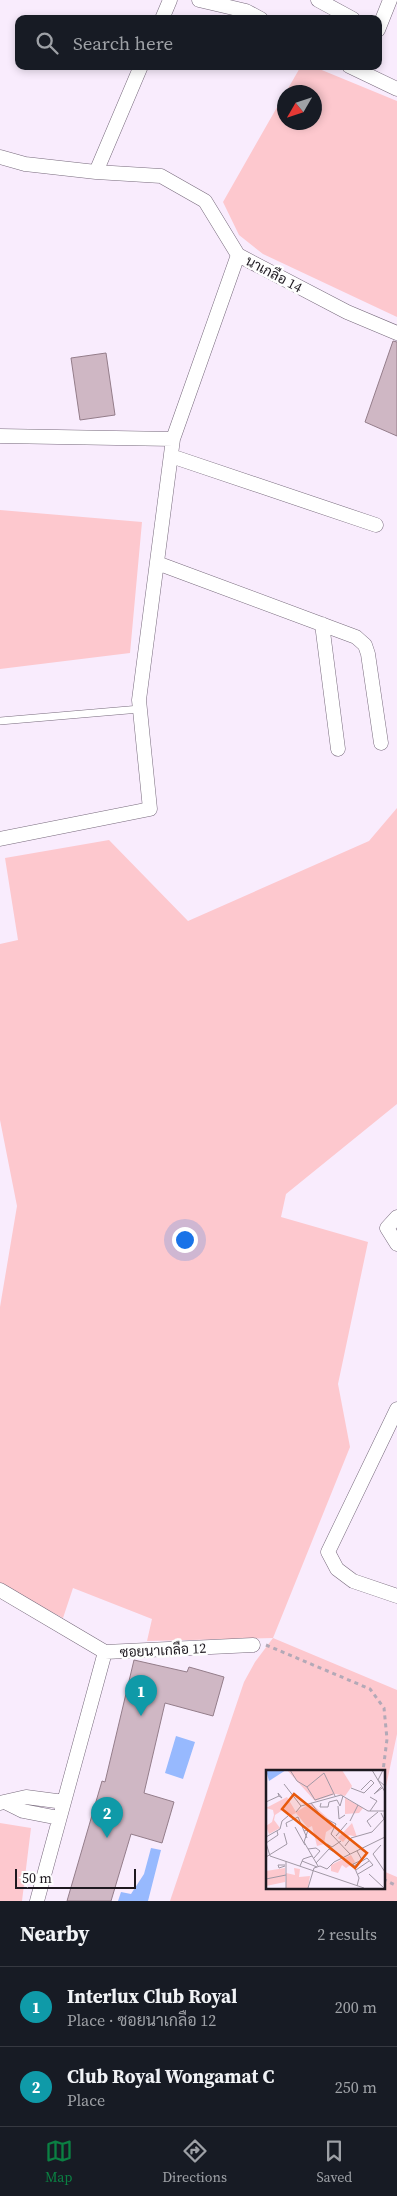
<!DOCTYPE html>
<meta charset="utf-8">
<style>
body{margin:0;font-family:"Source Serif 4",Sarabun,serif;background:#20242c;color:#f1f3f6}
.compass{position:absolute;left:277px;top:85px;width:45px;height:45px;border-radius:50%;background:#171b24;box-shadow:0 2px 8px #0003;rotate:231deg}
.scale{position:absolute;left:15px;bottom:12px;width:121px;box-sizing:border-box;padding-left:5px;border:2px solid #1e1920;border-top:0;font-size:14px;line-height:18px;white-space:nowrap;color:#1e1920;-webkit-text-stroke:4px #fefefe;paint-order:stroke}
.you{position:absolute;left:184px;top:1239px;width:18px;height:18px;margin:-12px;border:4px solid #fff;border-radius:50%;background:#1a73e8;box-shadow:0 0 0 8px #1a73e833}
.badge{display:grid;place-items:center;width:32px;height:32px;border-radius:50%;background:#0b8043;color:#fff;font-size:16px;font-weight:700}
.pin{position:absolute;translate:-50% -41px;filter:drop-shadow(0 1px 2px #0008)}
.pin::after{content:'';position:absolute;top:26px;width:18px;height:15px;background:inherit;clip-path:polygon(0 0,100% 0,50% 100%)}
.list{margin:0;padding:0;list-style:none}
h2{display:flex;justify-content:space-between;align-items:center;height:65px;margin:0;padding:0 20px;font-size:21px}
h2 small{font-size:16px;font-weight:400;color:#9ea1a6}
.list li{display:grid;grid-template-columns:32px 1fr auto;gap:15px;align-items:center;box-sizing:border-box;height:80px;padding:0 20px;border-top:1px solid #363941}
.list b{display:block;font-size:19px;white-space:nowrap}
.list p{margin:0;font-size:16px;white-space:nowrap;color:#9ea1a6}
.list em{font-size:16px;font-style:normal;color:#9ea1a6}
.icon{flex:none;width:28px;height:28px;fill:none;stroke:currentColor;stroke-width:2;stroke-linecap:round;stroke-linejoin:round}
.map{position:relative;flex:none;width:397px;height:1901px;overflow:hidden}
.search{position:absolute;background:#171b24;box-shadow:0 2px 8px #0003;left:15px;right:15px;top:15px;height:55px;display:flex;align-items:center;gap:12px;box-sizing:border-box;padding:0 18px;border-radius:10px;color:#9ea1a6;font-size:19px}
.sheet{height:225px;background:#171b24}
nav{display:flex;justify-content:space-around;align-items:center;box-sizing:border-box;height:70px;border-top:1px solid #363941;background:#171b24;font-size:14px;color:#9ea1a6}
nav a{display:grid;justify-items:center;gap:2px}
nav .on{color:#0b8043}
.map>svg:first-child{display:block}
.green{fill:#fdc8ce}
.water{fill:#97b9fe}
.building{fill:#cfb7c4;stroke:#947d8a}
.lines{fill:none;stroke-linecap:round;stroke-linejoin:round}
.lane-casing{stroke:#776a7c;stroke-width:8}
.street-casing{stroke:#776a7c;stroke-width:15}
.path{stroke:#b3a9b7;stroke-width:3;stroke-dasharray:4 4;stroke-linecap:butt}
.lane{stroke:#fff;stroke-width:7}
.street{stroke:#fff;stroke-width:14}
.labels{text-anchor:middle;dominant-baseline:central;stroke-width:5;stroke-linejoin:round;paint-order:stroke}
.street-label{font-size:14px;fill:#1e1920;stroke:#fefefe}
.inset-road{fill:none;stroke:#a198a5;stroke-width:1}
.view{fill:#e8590c;fill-opacity:0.15;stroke:#e8590c;stroke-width:2.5}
.inset-edge{fill:none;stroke:#1e1920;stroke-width:2.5}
</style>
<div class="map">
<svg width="397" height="1901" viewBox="0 0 397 1901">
<rect width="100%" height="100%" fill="#f9ecfd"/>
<path class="green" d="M301,66h11l85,35v216l-134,-63 -24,-19 -16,-33 61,-107v27h30v-30h-28z
M0,510l142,12 -12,131 -130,16z
M397,808v296l-111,90 -5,23 87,25 -30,142 12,63 -77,191 124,52v44l-14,67v-30h-116v116h116v-16l14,6v24h-227l74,-219 11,-20 18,-24 -126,3 5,-22 -79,-31 -10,30 -63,-33v-278l17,-101 -17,-86v-176l18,-4 -13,-82 104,-18 79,81 181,-80z
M0,1823l31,5 -9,73h-22z"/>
<path class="water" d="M176,1736l19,6 -12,37 -18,-6z
M151,1848l10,2 -13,51h-30l3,-9 10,2 13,-20z"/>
<path class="building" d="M393,341l4,1v94l-32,-14z
M106,353l9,62 -35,5 -9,-62z
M134,1660l53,12 2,-5 35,10 -11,39 -48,-13 -21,90 30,9 -12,41 -31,-9 -20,67h-44l35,-120 3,1z"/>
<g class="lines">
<g class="lane-casing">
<path id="lane" d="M0,721l140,-12"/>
</g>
<g class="street-casing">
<path id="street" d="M199,0l47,11 15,8
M318,0l35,19
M162,19l8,-19
M378,30l12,-30
M349,66l48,23
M0,157l25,7 71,8 65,4 44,25 33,54 109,57 50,21
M96,172l45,-106
M0,436l173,3
M171,456l205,69
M157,563l199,74 9,8 3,9 13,89
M322,624l16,125
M0,839l150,-30 -11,-109 34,-261 65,-184
M397,1217l-10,11 10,16
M397,1409l-69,143 9,17 16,12 44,15
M0,1590l105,62 148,-7
M0,1803l26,-6 38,5
M7,1803l16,8 36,7
M37,1901l68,-249"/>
</g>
<path class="path" d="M266,1645l104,44 14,19 3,31 -4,32
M383,1879l14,7"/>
<use href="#lane" class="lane"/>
<use href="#street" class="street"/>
</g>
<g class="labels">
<g class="street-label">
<text transform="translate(274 274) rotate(28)">นาเกลือ 14</text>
<text transform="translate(163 1650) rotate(-3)">ซอยนาเกลือ 12</text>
</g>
</g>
<g transform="translate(266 1770)">
<rect width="119" height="119" fill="#f9ecfd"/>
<path d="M21,0h55l10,16 -7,10 -9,-2 -21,7zM21,27l9,15 15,-9 21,19 2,5 -8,5 -2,12 -7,2 -5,-20 -4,2 -12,-15 -6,3 -6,-7 -9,6 -1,5 6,8 -11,6 -3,-8 6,-4 2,-7 -1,-5 -7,-2zM79,28l18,10 -4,5 -14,1zM86,53l5,14 -8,-2 -6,7 -5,-4zM85,85l4,7 -9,6 -4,-3 -4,8 -7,-2v-6zM19,98v14l-19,4v-15zM28,98l6,1 -1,8 11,-1 -2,12h-22v-15l9,2z" fill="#fdc8ce"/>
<path d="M0,0h20l-17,11z" fill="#97b9fe"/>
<path class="inset-road" d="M24,0l7,11 10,6 17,-14 11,23M106,0l13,22M117,0l-5,10 7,6M18,14l17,22M41,17l8,13 18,-6M115,17l-7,7 8,-6M85,18l13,5 10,-10M95,20l10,-10 3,3M0,32l13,-6 -1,-3 4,5 -3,-2M45,33l10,13 15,8 -5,10 19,20M55,33l-1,4h8l1,-5 8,-2 3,6 3,-10M72,36l1,13 6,-4M104,41l7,-10 -7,-4M30,42l5,-6 40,-11 27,16h17M84,51l8,-16M21,57l-1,-4 12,-6 9,21M29,57l10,18M105,57l-4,-6 11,-9M38,61l4,-1 -4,12 14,24M70,66l11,-13M0,67l14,-8 2,-8 6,-5M0,73l4,13 94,32M0,73l12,-8 -1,-4M61,74l5,3 9,-6M115,75l-8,9 12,18M79,76l6,-8 21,-6 12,-13 -3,-6M42,79l8,-1 4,3 -6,7M0,87l21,-13 -3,-11M36,91l15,6M50,93l13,-14 7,4M87,94l6,14 -2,8M85,95l11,-5 -5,-9M19,96l-6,2 -1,-3h7M34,96l3,-7 9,-3M88,96l13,-8 6,7 -15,9M90,100l13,-9M103,104l15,14M0,109l20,-4M20,118v-27M42,118l6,-20 6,-2 7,3 7,-7 51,-25"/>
<path class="view" d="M28,24l73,59 -12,15 -73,-59z"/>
<rect width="119" height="119" class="inset-edge"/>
</g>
</svg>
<svg class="compass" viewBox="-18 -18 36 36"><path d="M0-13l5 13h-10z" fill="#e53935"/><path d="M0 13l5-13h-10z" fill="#9ea1a6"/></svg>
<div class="scale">50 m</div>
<div class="you"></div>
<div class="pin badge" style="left:141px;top:1716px;background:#0f9aa8">1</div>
<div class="pin badge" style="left:107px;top:1838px;background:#0f9aa8">2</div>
<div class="search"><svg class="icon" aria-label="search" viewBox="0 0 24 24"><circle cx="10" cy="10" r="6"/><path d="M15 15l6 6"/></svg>Search here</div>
</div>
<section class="sheet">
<h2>Nearby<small>2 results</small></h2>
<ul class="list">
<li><span class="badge" style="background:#0f9aa8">1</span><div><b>Interlux Club Royal</b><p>Place · ซอยนาเกลือ 12</p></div><em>200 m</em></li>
<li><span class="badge" style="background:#0f9aa8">2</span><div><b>Club Royal Wongamat C</b><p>Place</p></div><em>250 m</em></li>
</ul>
</section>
<nav>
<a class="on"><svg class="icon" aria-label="map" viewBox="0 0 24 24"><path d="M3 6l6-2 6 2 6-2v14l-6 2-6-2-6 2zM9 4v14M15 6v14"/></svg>Map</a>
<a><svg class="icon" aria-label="directions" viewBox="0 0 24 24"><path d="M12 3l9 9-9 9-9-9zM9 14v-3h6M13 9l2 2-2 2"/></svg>Directions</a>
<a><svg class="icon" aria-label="saved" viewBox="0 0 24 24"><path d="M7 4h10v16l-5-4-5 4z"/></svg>Saved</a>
</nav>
